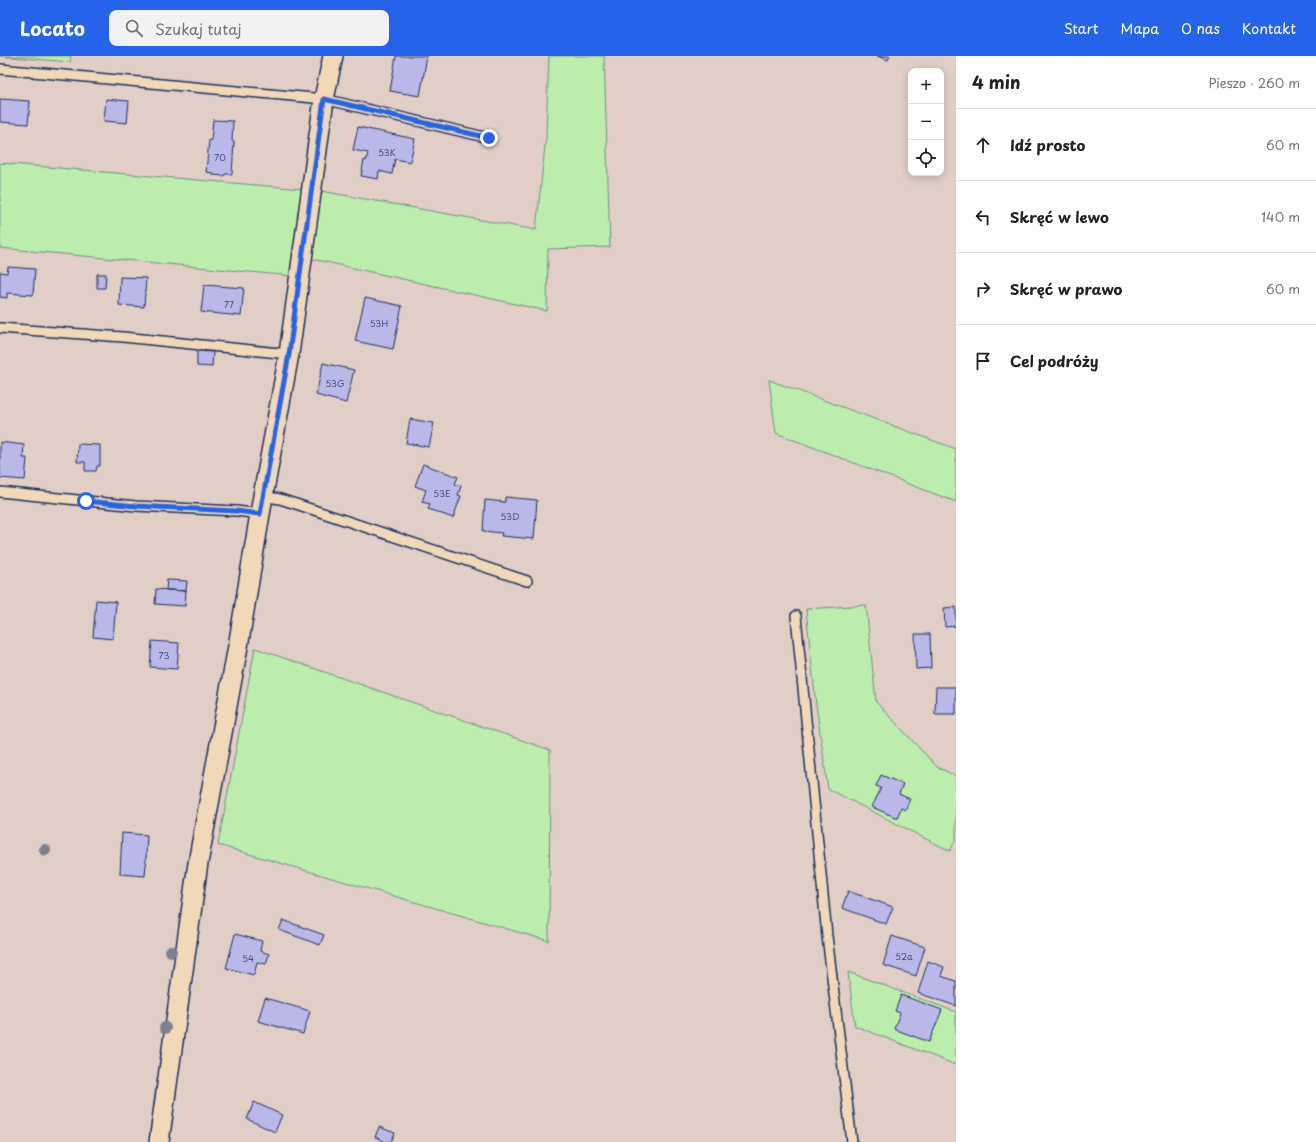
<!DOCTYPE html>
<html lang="pl">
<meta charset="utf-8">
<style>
body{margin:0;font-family:"Playpen Sans",sans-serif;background:#f2f2f2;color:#202124}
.controls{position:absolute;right:12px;top:12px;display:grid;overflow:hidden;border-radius:8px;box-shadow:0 2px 10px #0003}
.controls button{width:36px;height:36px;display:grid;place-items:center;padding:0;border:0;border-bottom:1px solid #e0e0e0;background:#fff;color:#202124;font:20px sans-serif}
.stop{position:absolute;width:12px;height:12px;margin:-9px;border:3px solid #2563eb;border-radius:50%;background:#fff}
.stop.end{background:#2563eb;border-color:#fff;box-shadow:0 1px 4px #0008}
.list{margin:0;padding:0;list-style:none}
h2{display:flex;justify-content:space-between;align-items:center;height:52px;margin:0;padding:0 16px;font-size:17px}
h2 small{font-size:13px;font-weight:400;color:#757577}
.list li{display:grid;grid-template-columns:26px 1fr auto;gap:12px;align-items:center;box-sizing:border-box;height:72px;padding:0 16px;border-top:1px solid #e0e0e0}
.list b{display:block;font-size:15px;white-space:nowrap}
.list em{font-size:13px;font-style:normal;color:#757577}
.icon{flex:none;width:22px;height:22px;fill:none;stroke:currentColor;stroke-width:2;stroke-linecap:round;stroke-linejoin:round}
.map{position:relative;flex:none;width:956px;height:1086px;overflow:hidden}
header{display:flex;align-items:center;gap:24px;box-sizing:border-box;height:56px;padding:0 20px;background:#2563eb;color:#fff}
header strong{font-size:19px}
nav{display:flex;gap:22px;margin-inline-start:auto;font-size:14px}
.search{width:280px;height:36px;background:#f2f2f2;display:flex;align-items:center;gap:10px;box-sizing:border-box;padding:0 14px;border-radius:8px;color:#757577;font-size:15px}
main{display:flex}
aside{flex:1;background:#fff}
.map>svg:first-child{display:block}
.green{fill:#bdedac;stroke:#6c8e85}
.building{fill:#bab7e9;stroke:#1b2f5e}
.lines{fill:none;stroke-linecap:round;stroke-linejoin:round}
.lane-casing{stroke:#1b2f5e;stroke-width:12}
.street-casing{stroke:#1b2f5e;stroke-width:22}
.lane{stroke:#f0d8b8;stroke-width:9}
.street{stroke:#f0d8b8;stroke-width:19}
.tree{fill:#7c8192}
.route{stroke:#2563eb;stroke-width:5}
.labels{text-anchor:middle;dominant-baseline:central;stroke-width:4;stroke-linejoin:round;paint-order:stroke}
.number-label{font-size:9px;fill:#435181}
</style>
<header>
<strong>Locato</strong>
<div class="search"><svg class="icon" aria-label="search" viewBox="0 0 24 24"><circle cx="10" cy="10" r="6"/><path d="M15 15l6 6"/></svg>Szukaj tutaj</div>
<nav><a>Start</a><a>Mapa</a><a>O nas</a><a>Kontakt</a></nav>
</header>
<main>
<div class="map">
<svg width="956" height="1086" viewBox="0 0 956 1086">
<rect width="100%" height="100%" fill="#e0cec7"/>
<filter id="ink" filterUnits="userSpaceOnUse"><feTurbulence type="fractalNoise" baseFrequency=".025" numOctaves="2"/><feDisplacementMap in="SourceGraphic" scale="8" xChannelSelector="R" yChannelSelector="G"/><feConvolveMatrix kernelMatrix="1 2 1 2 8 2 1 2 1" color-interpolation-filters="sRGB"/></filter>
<g filter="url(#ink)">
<path class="green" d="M0,0h71l-1,6z
M549,0h55l6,191 -62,2 -1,62 -239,-53 13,-67 215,39 10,-93z
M0,107l302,26 -10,87 -292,-28z
M769,324l187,69v53l-180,-69z
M866,549l10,97 61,65 19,9v63l-6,12 -122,-62 -12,-85 -10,-95z
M255,592l295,102 -1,191 -331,-96z
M848,916l108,40v53l-101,-39z"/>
<path class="building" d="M396,0h31l-7,40 -30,-5z
M877,0h13l-2,4z
M0,43l30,2 -2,23 -28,-2z
M106,43l23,2 -2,22 -23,-2z
M213,64l20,1 -1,20 2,1 -2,32h-7l-1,2 -11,-1v-2l-7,-1 3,-32h2z
M358,71l57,12 -5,23 -15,-3 -3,15 -13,-3 -1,8 -17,-3 3,-16 2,1 2,-8 -15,-3z
M8,211l27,2 -2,26 -26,-2v5l-7,-1v-25l7,1z
M97,218h9l-1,14h-8z
M120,221l26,1 -2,29 -25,-2z
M204,229l40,3 -3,28 -40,-4z
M365,242l37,8 -9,43 -38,-8z
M197,295l16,1 -1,15 -15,-1z
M323,307l31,7 -8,33 -30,-8z
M410,363l24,4 -5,24 -23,-4z
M0,386l24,3 -1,13h4l-2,22 -25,-2z
M78,388l22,1v21h-3l-1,5h-11v-9h-8z
M423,408l35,13 -3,7 6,2 -3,9 3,1 -8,22 -25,-9 2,-5 -8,-2 4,-12 -11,-4z
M505,441l32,3 -3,39 -33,-3 1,-3 -19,-2 2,-31 20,2z
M167,524l20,1 -1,10 -20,-1z
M156,533l30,2 -1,15 -30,-2z
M96,544l20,2 -3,37 -20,-2z
M956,551v19l-11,1 -1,-19z
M915,578h15l1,34 -15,1z
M152,585l27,2 -2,26 -27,-2z
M936,631h20v27h-21z
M881,719l22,9 -4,10 11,5 -5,11 -4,-2 -4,10 -25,-11 9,-19 -5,-2z
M122,777l25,2 -1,20 1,1h-1v7l1,1h-1l-1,12 -25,-2z
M848,835l45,16 -7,17 -44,-16z
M283,864l41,15 -4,10 -41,-15z
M235,878l27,7 -2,10 9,3 -3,10 -9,-2 -3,13 -28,-7z
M892,880l33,11 -9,29 -33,-11z
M928,905l16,6 -3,9 15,5v25l-38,-13z
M901,939l41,15 -13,32 -35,-13 6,-16 -5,-2z
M265,942l45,13 -7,23 -45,-13z
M254,1046l28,13 -7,17 -28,-13z
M379,1071l16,6 -4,9h-5l-11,-5z"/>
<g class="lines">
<g class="lane-casing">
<path id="lane" d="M0,13l324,30 165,39
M0,272l123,9 166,17
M0,436l136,14 100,5 24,3
M263,440l17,3 22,7 225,75
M796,560l31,320 25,206"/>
</g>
<g class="street-casing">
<path id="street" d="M159,1086l39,-279 41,-222 24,-145 26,-142 35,-255 9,-43"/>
</g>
<use href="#lane" class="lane"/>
<use href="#street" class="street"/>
</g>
<g class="tree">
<circle cx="45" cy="794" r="6"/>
<circle cx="171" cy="895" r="6"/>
<circle cx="165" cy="972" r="6"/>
</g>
</g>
<g class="lines" filter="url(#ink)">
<path class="route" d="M86,445l50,5 100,5 24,3 29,-160 35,-255 165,39"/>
</g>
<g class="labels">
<g class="number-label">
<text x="387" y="96">53K</text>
<text x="220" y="101">70</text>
<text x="229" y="248">77</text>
<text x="379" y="267">53H</text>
<text x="335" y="327">53G</text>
<text x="442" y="437">53E</text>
<text x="510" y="460">53D</text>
<text x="164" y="599">73</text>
<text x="904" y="900">52a</text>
<text x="248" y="902">54</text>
</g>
</g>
</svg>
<div class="controls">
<button>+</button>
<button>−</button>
<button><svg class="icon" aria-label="locate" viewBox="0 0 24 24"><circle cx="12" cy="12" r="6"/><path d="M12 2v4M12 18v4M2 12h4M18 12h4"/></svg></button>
</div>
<div class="stop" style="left:86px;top:445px"></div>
<div class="stop end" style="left:489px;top:82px"></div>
</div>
<aside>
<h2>4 min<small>Pieszo · 260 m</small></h2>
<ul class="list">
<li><svg class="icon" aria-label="ahead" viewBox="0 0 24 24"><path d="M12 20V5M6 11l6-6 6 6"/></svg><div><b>Idź prosto</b></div><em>60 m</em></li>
<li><svg class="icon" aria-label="left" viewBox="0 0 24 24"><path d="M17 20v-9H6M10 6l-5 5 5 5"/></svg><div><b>Skręć w lewo</b></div><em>140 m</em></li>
<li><svg class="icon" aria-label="right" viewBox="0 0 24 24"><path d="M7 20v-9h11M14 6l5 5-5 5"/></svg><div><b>Skręć w prawo</b></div><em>60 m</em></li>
<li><svg class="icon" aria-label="arrive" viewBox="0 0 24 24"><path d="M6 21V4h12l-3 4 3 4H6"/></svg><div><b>Cel podróży</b></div></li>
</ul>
</aside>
</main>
